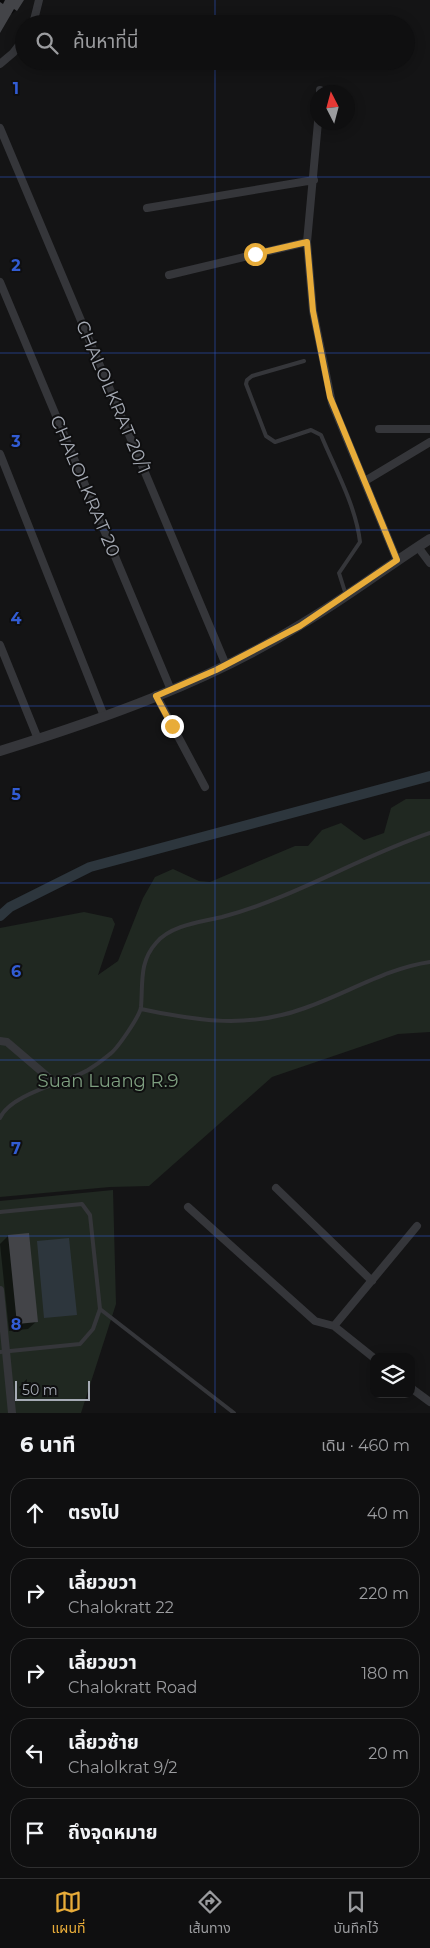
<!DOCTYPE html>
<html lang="th">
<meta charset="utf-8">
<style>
body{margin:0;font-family:Montserrat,"Noto Sans Thai",sans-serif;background:#1d1d1e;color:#f1f3f6}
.controls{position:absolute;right:15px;bottom:15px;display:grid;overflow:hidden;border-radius:10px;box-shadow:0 2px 12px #0003}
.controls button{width:45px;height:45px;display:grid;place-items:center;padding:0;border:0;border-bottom:1px solid #2f2f30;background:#0f0f10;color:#f1f3f6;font:25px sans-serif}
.compass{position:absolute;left:310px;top:85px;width:45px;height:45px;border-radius:50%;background:#0f0f10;box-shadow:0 2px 12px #0003;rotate:354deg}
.scale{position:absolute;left:15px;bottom:12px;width:75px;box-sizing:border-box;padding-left:5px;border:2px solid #a6abb5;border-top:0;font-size:14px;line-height:18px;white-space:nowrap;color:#a6abb5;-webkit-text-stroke:4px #0f0f10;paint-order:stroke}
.stop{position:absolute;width:15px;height:15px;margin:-11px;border:4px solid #e8ac39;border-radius:50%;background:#fff}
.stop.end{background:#e8ac39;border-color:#fff;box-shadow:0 1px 5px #0008}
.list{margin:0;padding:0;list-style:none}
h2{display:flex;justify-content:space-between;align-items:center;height:65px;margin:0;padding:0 20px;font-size:21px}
h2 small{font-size:16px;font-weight:400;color:#9b9c9f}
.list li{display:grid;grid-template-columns:32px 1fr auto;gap:15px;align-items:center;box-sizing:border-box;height:70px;margin:0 10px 10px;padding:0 10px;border:1px solid #2f2f30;border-radius:20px}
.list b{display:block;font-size:19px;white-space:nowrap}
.list p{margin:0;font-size:16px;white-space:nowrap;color:#9b9c9f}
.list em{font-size:16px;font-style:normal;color:#9b9c9f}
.icon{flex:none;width:28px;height:28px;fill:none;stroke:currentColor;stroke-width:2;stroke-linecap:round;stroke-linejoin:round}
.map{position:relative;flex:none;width:430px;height:1413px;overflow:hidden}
.search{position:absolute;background:#0f0f10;box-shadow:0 2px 12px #0003;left:15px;right:15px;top:15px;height:55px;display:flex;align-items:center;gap:12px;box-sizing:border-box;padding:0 18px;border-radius:28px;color:#9b9c9f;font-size:19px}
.sheet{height:465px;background:#0f0f10}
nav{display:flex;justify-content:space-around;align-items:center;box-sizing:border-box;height:70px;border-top:1px solid #2f2f30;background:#0f0f10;font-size:14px;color:#9b9c9f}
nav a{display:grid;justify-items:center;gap:2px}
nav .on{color:#e8ac39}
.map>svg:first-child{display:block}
.green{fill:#202821}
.water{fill:#2d363d}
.shadow{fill:#0007}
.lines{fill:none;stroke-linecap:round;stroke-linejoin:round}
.canal{stroke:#2d363d;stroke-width:10}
.building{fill:#434448}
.service{stroke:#35363a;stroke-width:4}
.minor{stroke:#35363a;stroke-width:8}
.tertiary{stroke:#35363a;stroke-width:10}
.route{stroke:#e8ac39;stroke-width:6}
.grid{fill:none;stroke:#325cd3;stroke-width:1;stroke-opacity:0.55}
.labels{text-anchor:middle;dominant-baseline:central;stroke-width:4;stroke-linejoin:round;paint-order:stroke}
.street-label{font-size:18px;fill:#a6abb5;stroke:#0f0f10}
.park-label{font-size:18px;fill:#7e9f80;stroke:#0f0f10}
.grid-label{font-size:16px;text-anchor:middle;font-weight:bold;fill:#325cd3;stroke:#0f0f10;stroke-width:4;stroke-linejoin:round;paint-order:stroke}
</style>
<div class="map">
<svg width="430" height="1413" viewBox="0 0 430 1413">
<rect width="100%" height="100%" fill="#141415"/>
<path class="green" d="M406,799h24v233l-32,2 -126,43 -123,109 -39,1 -110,10v-269l84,-16 28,6 3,6 -17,51 20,-14 25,-63 12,-21 18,-8 26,12 11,1 85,-36h13l14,-16 19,-7 23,17 20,-7 7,-25z
M113,1190l3,114 -35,109h-81v-212z"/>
<path class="water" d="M69,1238l8,77 -33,3 -7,-77z"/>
<path class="shadow" d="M0,0h22l-6,10 -4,4 -2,-1 -10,17z
M8,1236l29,85 -9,8 -19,2 -9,-87z"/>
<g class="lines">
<path class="canal" d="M0,916l10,-9 80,-40 340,-91"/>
</g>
<path class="building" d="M5,0h19l-7,11 -3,-2 -14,24v-31l3,2z
M29,1233l9,89 -21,2 -9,-89z"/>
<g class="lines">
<path class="service" d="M304,361l-52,15 -5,4 -1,4 20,52 9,6 36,-12 10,5c14,34 35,71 39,107l-21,31 7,22
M141,1009c57,12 107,20 164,-1 41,-14 82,-40 125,-46
M0,1118c11,-25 66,-35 88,-48 8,-5 15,-10 22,-16 7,-5 30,-38 31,-47 2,-24 -2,-45 15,-64 15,-18 45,-21 66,-26 72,-19 137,-60 208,-84
M0,1212l82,-8 8,11 10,94 -7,20 -13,15 -80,8
M100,1309l134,104"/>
<path class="minor" d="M33,24l6,-24
M0,64l13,-11 11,-14
M320,92v-2
M318,122l-11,120 6,69 19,92 65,157
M0,128l226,537
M147,208l167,-28
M169,275l138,-33
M0,282l171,408
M379,429h51
M0,454l104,262
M365,481l65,-39
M418,547l12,16
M0,645l38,94
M156,695l49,92
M0,1041l7,1 48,41
M276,1188l96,93
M188,1207l127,114 19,5 40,32
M0,1290l12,123
M334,1326l83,-100
M411,1388l19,14"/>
<path class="tertiary" d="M0,751c103,-32 208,-69 300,-126 45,-26 86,-58 130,-86"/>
</g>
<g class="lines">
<path class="route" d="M172,726l-16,-30 60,-26 84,-44 97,-66 -67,-163 -17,-86 -6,-69 -52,12"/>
</g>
<path class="grid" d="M215,0v24M215,61v1352M0,177h430M0,353h430M0,530h430M0,706h430M0,883h430M0,1060h430M0,1236h430"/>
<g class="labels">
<g class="street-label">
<text transform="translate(113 397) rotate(67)">CHALOLKRAT 20/1</text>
<text transform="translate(85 486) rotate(67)">CHALOLKRAT 20</text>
</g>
<g class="park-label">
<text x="108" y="1081">Suan Luang R.9</text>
</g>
</g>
<g class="grid-label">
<text x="16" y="94">1</text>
<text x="16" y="271">2</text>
<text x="16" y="447">3</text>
<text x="16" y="624">4</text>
<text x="16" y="800">5</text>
<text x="16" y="977">6</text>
<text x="16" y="1154">7</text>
<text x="16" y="1330">8</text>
</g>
</svg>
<div class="controls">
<button><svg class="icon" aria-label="layers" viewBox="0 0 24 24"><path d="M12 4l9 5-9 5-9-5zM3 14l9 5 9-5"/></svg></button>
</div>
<svg class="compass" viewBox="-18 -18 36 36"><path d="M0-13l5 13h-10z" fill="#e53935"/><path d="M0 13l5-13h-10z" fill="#9b9c9f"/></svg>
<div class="scale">50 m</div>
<div class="stop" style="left:255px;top:254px"></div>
<div class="stop end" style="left:172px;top:726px"></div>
<div class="search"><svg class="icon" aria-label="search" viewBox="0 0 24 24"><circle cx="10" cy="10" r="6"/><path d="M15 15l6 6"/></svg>ค้นหาที่นี่</div>
</div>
<section class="sheet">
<h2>6 นาที<small>เดิน · 460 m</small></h2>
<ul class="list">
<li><svg class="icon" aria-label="ahead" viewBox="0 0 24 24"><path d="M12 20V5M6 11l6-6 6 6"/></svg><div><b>ตรงไป</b></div><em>40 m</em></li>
<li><svg class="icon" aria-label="right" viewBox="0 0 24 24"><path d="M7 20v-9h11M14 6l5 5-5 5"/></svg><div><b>เลี้ยวขวา</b><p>Chalokratt 22</p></div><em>220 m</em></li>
<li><svg class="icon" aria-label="right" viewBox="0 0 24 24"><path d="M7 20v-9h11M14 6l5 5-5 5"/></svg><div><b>เลี้ยวขวา</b><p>Chalokratt Road</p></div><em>180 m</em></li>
<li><svg class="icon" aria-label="left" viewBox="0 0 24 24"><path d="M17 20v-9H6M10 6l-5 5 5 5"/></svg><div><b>เลี้ยวซ้าย</b><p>Chalolkrat 9/2</p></div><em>20 m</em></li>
<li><svg class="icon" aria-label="arrive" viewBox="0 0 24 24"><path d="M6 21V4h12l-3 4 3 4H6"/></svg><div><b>ถึงจุดหมาย</b></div></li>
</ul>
</section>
<nav>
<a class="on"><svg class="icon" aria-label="map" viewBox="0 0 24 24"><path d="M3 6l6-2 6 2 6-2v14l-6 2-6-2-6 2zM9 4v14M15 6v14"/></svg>แผนที่</a>
<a><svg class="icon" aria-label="directions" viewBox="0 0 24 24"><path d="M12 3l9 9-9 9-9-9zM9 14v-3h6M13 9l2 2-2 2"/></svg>เส้นทาง</a>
<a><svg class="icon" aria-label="saved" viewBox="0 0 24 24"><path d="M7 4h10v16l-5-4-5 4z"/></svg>บันทึกไว้</a>
</nav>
